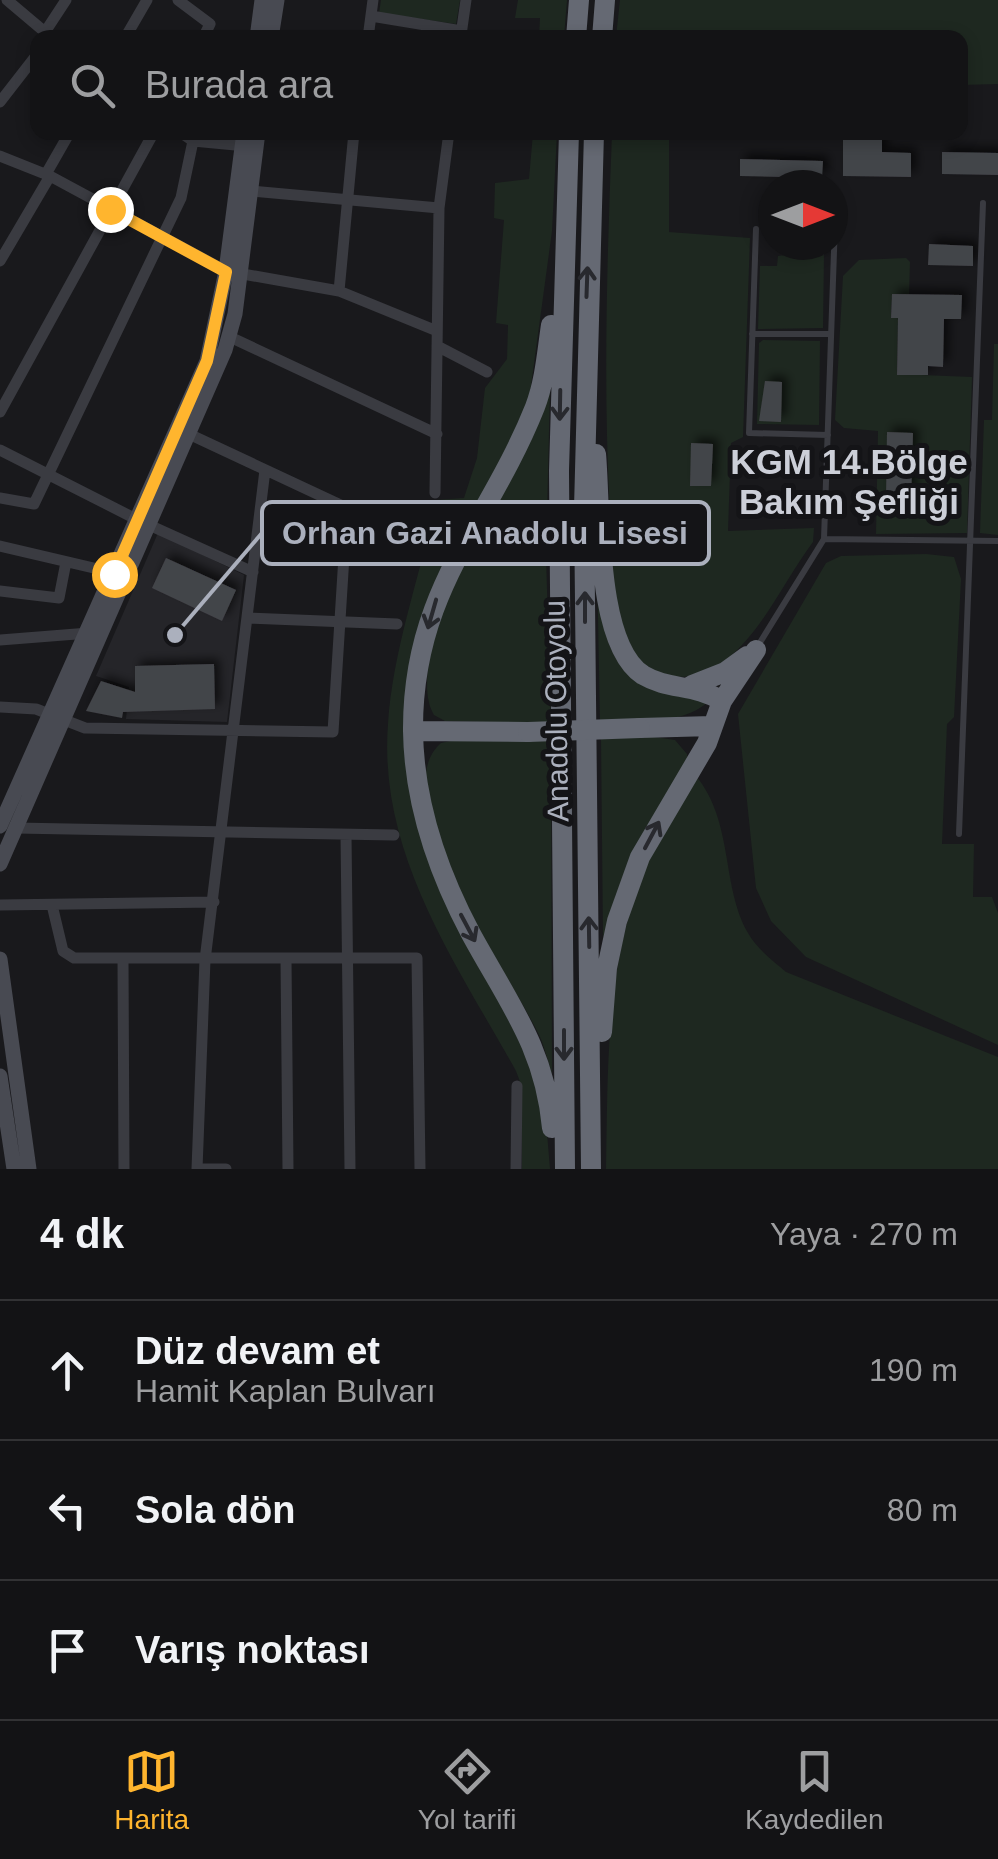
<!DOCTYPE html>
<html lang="tr">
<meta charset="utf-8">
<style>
body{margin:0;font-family:Helvetica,sans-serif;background:#202022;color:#f1f3f6}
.compass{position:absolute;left:758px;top:170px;width:90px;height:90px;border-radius:50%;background:#131315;box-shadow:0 5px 15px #0003;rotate:90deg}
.stop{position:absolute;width:30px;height:30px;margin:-22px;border:8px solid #ffb52e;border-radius:50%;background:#fff}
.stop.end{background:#ffb52e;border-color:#fff;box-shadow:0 2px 10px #0008}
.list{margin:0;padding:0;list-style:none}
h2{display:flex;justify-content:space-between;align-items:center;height:130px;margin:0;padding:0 40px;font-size:42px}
h2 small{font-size:32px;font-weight:400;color:#9d9ea0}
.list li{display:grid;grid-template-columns:65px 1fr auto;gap:30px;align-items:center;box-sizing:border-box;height:140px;padding:0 40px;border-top:2px solid #323234}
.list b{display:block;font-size:38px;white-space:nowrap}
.list p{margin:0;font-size:32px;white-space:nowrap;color:#9d9ea0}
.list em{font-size:32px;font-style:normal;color:#9d9ea0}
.icon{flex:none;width:55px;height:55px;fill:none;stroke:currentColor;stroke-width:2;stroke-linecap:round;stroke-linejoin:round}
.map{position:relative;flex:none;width:998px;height:1169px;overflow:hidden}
.search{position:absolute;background:#131315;box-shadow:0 5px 15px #0003;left:30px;right:30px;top:30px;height:110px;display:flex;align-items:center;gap:25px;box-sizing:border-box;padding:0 35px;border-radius:20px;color:#9d9ea0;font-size:38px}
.sheet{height:550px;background:#131315}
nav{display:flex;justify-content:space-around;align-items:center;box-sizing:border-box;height:140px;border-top:2px solid #323234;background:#131315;font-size:28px;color:#9d9ea0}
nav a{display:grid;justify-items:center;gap:5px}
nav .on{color:#ffb52e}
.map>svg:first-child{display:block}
.built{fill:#252529}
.green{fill:#1e2820}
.building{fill:#434449;filter:url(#shadow)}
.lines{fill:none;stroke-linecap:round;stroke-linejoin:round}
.lane{stroke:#3a3b41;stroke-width:6}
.street{stroke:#3a3b41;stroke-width:11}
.secondary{stroke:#484a52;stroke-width:15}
.highway{stroke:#656973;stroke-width:20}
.highway-bridge{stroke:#656973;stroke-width:20}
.oneway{stroke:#28292e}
.route{stroke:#ffb52e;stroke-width:12}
.labels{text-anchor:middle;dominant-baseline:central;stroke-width:10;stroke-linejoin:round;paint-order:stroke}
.street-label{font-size:30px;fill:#abb0bd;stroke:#141417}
.quarter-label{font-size:35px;font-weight:bold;fill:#cccfd8;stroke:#141417}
.leader{fill:none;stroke:#abb0bd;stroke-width:4}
.callout-dot{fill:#abb0bd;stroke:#141417;stroke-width:4}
.callout{fill:#141417;stroke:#abb0bd;stroke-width:4}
.callout-label{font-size:32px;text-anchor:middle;font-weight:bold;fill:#abb0bd}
</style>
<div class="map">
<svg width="998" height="1169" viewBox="0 0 998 1169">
<defs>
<filter id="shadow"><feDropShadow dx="5.5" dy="-5.5" stdDeviation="5" flood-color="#0009"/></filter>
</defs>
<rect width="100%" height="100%" fill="#19191c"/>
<path class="built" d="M158,533l86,42 -17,147 -101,-3 3,-32 -33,-11z"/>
<path class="green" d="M381,0h79l-4,24 -77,-11z
M518,0h49l-3,37h-25l1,-19h-25z
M620,0h378v84l-37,1 -1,-47 -344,-1z
M533,133h24l-5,98 -22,162 -8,26 -84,160 -27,195 109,255 24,68 6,72h-28v-82l-6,-16c-60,-108 -138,-217 -128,-347 5,-76 33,-150 48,-224l28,-2 13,-40 8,-70 22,-29 1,-34 -12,-2 8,-103 -10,-2 1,-35 34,-4z
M612,133h57v99l81,6 -7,199 -12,6 -3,88 86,-3 -1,14c-31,41 -53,97 -97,125 -24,16 -67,13 -83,-13 -24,-40 -21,-96 -23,-141 -7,-127 -3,-253 2,-380z
M785,255h39l-1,73 -65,1 2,-63h17l1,-10z
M906,258l4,4 -1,33h-17l-1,23h7l-1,56 75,3 -5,156 -91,1 2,-103 -34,-3 -9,-8 8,-144 16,-16z
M763,340l57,1 -1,84 -62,-1 2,-81z
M994,344h4v191l-18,-2 4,-113h8z
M550,390l-4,166 5,168 -106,-3 -11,-6c-37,-61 84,-262 116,-325z
M926,554l28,3 7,22 -7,138 -7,7 -5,120h32l-1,53h19l6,16v132l-192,-88 -35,-36 -15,-33 -18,-174 88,-151 15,-7z
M597,564c11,105 8,106 110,139 -29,23 -71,18 -107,20z
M648,736l27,4 12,14 1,11 -72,129 -13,44 -2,-199z
M455,740l96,1 1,333c-4,-12 -7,-26 -12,-37 -25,-55 -160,-242 -99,-294z
M696,776c38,46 25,110 52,157 9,16 24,27 38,39l212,85v112h-392c2,-100 -1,-203 38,-297 14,-34 34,-65 52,-96z"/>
<path class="building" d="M843,134l39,1v17l29,1v24l-68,-1z
M942,152l56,1v22l-56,-1z
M740,159l83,2 -1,17 -82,-2z
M929,244l44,2v20l-45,-1z
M785,245h39v10h-39z
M892,294l70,1 -1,24h-17l-1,48 -15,-1v9h-31l1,-57h-7z
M765,381l17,1 -1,40 -22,-1z
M887,432l26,1 -2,68 -25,-1z
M691,443l22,1 -2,42h-21z
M166,558l70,32 -14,31 -70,-33z
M214,664l1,45 -92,3 -1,6 -36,-7 15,-30 34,11v-26z"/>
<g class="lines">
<path class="lane" d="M756,229l-7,204 79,2
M752,334h79
M824,539l12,-345
M756,649l68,-110 174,2
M959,834l24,-631"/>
<path class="street" d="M7,0l45,38
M178,0l32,24 -7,14
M371,16l91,15
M45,32l21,-32
M461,35l5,-35
M125,38l22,-38
M368,38l5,-38
M0,102l38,-49
M180,132l13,9 53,5
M0,156l50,20 176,95 113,20 98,40
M46,174l24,-42
M251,191l188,17
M0,261l50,-85
M339,291l15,-159
M230,337l207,97
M437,346l50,26
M0,412l154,-280
M0,450l138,70 115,52
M435,493l4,-285 10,-76
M0,498l34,6 147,-306 12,-57
M0,546l115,27
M0,591l59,7 7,-36
M248,618l149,6
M0,640l89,-7
M0,707l36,2 49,19 248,4 14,-224 -156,-73
M16,828l378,7
M346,835l4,334
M0,905l214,-3
M52,905l11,46 11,7h343l3,211
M123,959l1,210
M286,959l2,210
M197,1169l8,-209 60,-490
M201,1169h25
M516,1169l1,-83"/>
<path class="secondary" d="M257,38l5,-38
M271,38l6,-38
M0,826l207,-465 19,-90 18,-139
M0,864l225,-514 10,-36 23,-182
M0,959l29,210
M0,1076l14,93"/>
<path class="highway" d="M576,38l3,-38
M602,38l3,-38
M551,325c-4,27 -6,56 -16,82 -47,118 -123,182 -122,324 1,72 25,141 58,203 37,68 74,114 81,194
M596,454c5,55 -1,190 47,221 25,15 52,9 79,26
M692,685l33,-13 22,-16
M640,728l72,-2
M413,731l115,1
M602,1032l5,-64 10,-47 23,-64 67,-114 15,-42 34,-51
M565,1169l-6,-698 10,-339
M591,1169l-7,-661 10,-376"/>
<path class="highway-bridge" d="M528,732l112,-4"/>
</g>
<defs><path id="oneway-shaft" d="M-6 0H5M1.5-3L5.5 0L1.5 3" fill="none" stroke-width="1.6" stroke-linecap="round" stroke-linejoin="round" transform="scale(2.5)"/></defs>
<g class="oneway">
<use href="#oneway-shaft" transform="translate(587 282) rotate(-88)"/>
<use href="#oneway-shaft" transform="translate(560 405) rotate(91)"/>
<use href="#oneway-shaft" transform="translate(585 607) rotate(-90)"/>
<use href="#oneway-shaft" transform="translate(432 614) rotate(106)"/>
<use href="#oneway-shaft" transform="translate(652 835) rotate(-62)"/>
<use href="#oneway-shaft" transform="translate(468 928) rotate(62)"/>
<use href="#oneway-shaft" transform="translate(589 932) rotate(-91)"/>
<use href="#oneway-shaft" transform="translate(564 1045) rotate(90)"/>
</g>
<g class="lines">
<path class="route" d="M110,209l116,63 -19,89 -93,213"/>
</g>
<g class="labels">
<g class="street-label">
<text transform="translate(556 711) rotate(-91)">Anadolu Otoyolu</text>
</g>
<g class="quarter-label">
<text x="849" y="461">KGM 14.Bölge<tspan x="849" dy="40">Bakım Şefliği</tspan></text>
</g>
</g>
<path class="leader" d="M175 635L262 533"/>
<circle class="callout-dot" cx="175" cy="635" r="10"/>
<rect class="callout" x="262" y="502" width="447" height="62" rx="10"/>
<g class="callout-label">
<text x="485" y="544">Orhan Gazi Anadolu Lisesi</text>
</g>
</svg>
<svg class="compass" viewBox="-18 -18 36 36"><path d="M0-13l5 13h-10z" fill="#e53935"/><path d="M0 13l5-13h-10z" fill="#9d9ea0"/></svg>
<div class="stop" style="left:114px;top:574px"></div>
<div class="stop end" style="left:110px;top:209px"></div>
<div class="search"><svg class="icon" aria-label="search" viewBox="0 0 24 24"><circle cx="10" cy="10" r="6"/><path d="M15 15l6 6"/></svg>Burada ara</div>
</div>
<section class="sheet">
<h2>4 dk<small>Yaya · 270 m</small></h2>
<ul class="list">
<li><svg class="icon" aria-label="ahead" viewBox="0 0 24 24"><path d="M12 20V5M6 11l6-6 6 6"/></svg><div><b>Düz devam et</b><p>Hamit Kaplan Bulvarı</p></div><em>190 m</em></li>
<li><svg class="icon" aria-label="left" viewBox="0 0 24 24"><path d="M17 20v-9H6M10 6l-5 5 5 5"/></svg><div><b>Sola dön</b></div><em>80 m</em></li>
<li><svg class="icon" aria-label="arrive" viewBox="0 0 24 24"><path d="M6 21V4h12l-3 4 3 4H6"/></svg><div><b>Varış noktası</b></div></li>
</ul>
</section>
<nav>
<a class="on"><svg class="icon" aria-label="map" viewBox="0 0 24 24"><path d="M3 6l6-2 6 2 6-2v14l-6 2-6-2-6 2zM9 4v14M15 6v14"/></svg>Harita</a>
<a><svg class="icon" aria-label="directions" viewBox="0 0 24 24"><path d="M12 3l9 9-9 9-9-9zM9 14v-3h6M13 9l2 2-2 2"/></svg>Yol tarifi</a>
<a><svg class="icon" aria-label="saved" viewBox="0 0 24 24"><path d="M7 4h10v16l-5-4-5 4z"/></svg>Kaydedilen</a>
</nav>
